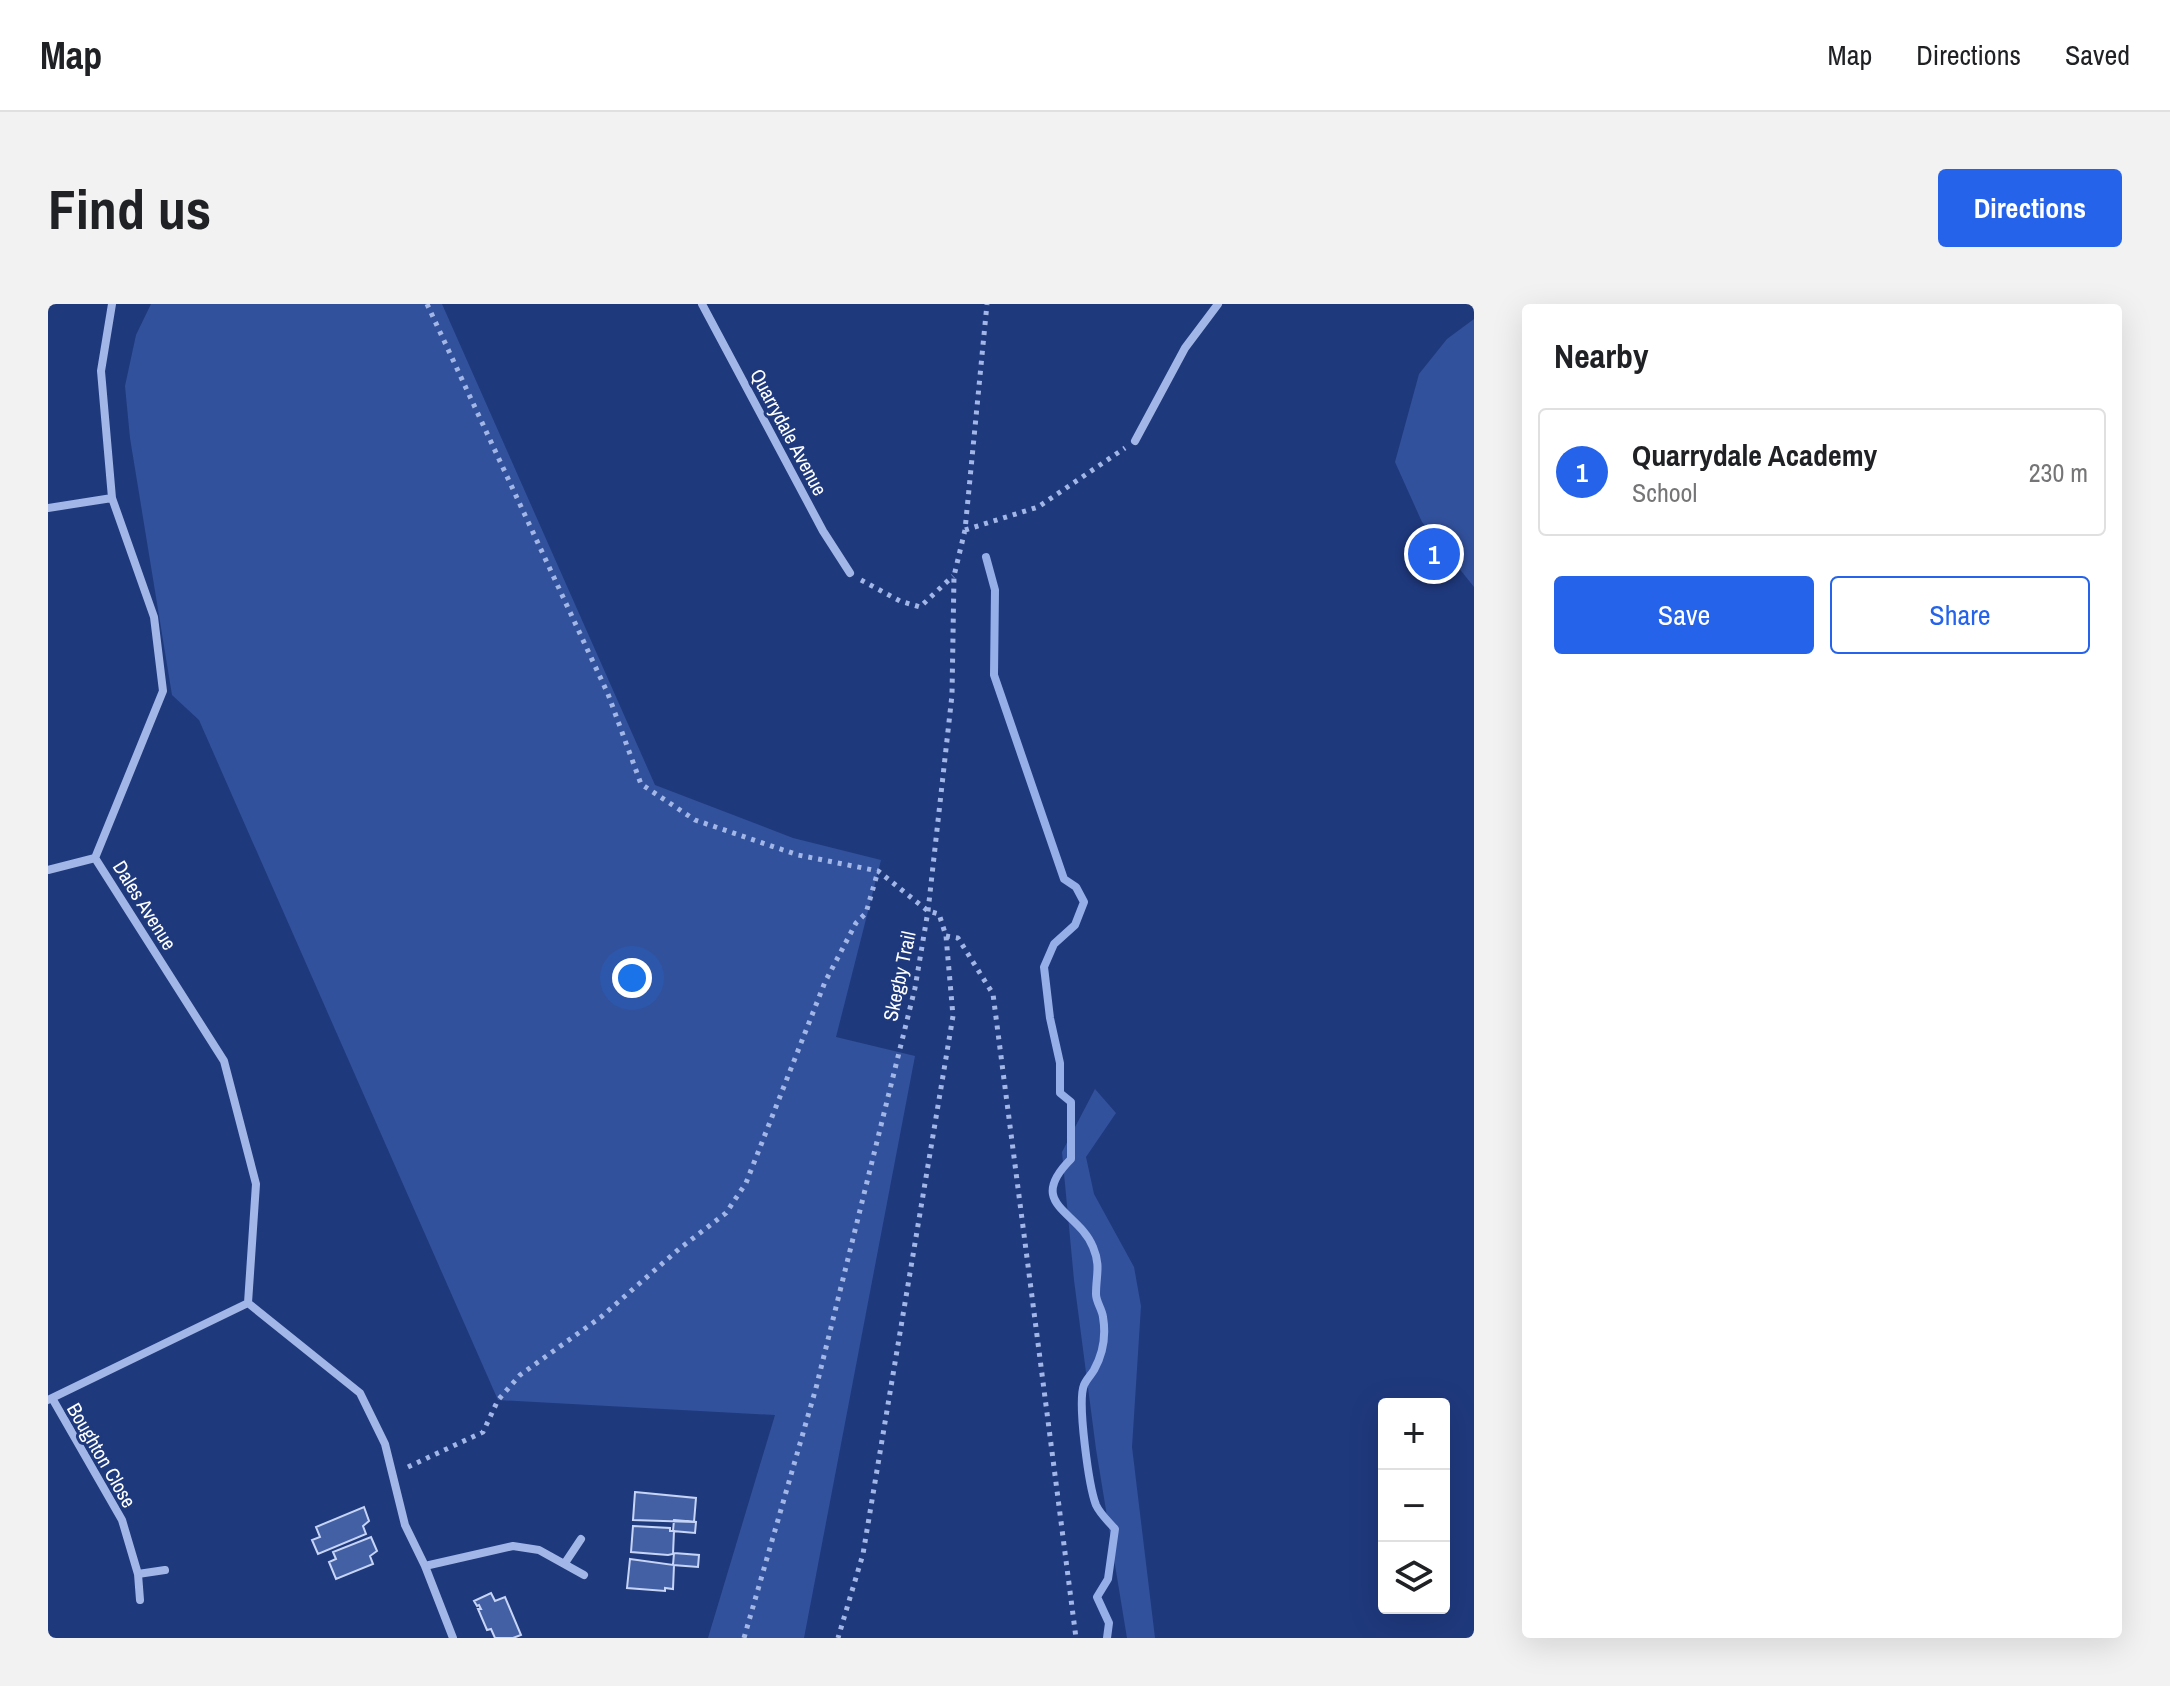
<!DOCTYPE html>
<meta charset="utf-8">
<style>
body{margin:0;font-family:"Archivo Narrow",sans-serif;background:#f2f2f2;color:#202124}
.controls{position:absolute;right:24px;bottom:24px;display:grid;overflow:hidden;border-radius:8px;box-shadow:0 8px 32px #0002}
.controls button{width:72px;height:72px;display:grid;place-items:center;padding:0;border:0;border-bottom:2px solid #e0e0e0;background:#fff;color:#202124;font:40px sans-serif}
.you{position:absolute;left:584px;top:674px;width:28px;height:28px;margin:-20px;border:6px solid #fff;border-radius:50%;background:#1a73e8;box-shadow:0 0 0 12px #1a73e833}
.badge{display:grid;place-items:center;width:52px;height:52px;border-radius:50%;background:#2563eb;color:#fff;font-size:26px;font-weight:700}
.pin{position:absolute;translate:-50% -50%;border:4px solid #fff;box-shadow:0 2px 8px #0006}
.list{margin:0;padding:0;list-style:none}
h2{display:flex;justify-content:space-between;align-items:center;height:104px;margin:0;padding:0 32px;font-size:34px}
h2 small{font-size:26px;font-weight:400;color:#757577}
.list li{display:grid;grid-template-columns:52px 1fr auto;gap:24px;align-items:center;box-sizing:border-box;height:128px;margin:0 16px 16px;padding:0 16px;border:2px solid #e0e0e0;border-radius:8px}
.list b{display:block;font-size:30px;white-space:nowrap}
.list p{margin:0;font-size:26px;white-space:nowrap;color:#757577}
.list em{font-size:26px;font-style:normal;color:#757577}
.actions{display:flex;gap:16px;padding:24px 32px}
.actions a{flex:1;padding:18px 0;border:2px solid #2563eb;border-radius:8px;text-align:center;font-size:28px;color:#2563eb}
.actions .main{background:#2563eb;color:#fff}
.icon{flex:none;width:44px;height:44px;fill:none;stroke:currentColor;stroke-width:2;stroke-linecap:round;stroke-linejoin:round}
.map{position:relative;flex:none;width:1426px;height:1334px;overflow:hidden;border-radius:8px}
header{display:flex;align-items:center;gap:48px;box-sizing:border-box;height:112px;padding:0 40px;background:#fff;border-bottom:2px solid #e0e0e0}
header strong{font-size:38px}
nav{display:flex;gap:44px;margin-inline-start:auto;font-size:28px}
.intro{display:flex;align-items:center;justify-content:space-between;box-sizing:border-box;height:192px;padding:0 48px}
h1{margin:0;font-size:56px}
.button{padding:20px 36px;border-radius:8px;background:#2563eb;color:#fff;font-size:28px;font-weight:700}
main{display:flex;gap:48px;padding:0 48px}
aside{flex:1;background:#fff;border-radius:8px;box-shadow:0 8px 32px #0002}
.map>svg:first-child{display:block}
.green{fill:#32519c}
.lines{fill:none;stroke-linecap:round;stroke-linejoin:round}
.stream{stroke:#96afe9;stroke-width:8}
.building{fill:#4460a5;stroke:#c6d4f6;stroke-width:2}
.path{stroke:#a2b7e7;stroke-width:5;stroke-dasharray:4 6;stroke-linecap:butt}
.street{stroke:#a2b7e7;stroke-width:8}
.labels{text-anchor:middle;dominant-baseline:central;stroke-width:6;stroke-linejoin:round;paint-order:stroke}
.street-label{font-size:20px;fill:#fff;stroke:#1f397d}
</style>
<header>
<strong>Map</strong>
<nav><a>Map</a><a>Directions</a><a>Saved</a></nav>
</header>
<div class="intro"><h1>Find us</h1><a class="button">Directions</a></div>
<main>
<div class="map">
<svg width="1426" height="1334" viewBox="0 0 1426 1334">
<rect width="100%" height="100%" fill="#1f397d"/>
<path class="green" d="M103,0h291l213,481 138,53 88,22 -45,177 79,19 -111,582h-96l67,-223 -277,-15 -299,-680 -27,-25 -42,-257 -5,-52 11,-51z
M1426,15v268l-52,-65 -27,-60 24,-88 28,-35z
M1047,785l21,24 -30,44 8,37 40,73 7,39 -9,141 23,191h-28l-31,-189 -22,-169 -12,-128z"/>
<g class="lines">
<path class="stream" d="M938,253l9,33 -1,85 70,204 12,8 8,15 -9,23 -21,19 -10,23 6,51 10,45v30l11,9v57c-46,46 7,51 22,88 8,19 3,28 3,47 0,8 6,15 7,23 3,18 0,37 -9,53 -3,5 -8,10 -10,15 -7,17 5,102 12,120 4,9 13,17 19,24l-7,50 -11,18 12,26 -2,15"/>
</g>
<path class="building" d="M587,1188l61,6 -2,24 -61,-2z
M316,1203l5,14 -6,5 3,8 -48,20 -6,-14 8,-3 -4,-10z
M626,1216l22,2 -1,11 -22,-2z
M585,1222l37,2v3h4l-1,23 -5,1 -37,-3z
M323,1233l6,14 -7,5 3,8 -37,15 -7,-17 7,-3 -3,-7z
M626,1249l25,2 -1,12 -25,-2z
M582,1255l44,6 -1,24 -8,-1v3l-38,-3z
M443,1289l4,8 10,-4 16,38 -8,3h-18l-4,-9 -4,1 -9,-21h3l-2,-4 -2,1 -3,-5z"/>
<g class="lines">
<path class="path" d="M379,0l181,390 33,90 54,36 103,35 80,16 50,40 11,3 7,22 7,80 -90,538 -25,84
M917,226l73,-23 87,-59
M813,276l39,21 20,6 33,-31
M898,632l12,2 35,56 83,644
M360,1163l75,-35 15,-32 22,-25 81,-58 78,-68 47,-36 20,-30 79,-201 31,-59 10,-10 12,-42
M696,1334l72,-250 99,-400 13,-77 24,-216 2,-119 11,-46 22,-226"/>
<path class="street" d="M654,0l121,227 27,42
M1087,137l50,-93 33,-44
M0,204l64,-10
M0,566l47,-12
M200,999l112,90 25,51 20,81 20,41 28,72
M4,1094l70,122 16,54 2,26
M0,1096l200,-97 8,-119 -32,-123 -129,-203 68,-167 -9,-74 -42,-119 -11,-127 11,-67
M517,1259l16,-24
M377,1262l88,-20 26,4 45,25
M90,1270l27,-4"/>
</g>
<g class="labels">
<g class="street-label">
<text transform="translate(741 128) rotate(62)">Quarrydale Avenue</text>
<text transform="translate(97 601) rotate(58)">Dales Avenue</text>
<text transform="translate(851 672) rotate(-78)">Skegby Trail</text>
<text transform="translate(54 1151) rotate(60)">Boughton Close</text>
</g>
</g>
</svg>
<div class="controls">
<button>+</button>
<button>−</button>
<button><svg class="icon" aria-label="layers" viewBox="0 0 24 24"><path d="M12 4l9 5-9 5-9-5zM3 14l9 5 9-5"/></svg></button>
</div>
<div class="you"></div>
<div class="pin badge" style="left:1386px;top:250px">1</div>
</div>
<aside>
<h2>Nearby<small></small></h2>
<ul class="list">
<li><span class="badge">1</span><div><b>Quarrydale Academy</b><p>School</p></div><em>230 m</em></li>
</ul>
<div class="actions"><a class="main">Save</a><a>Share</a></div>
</aside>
</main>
